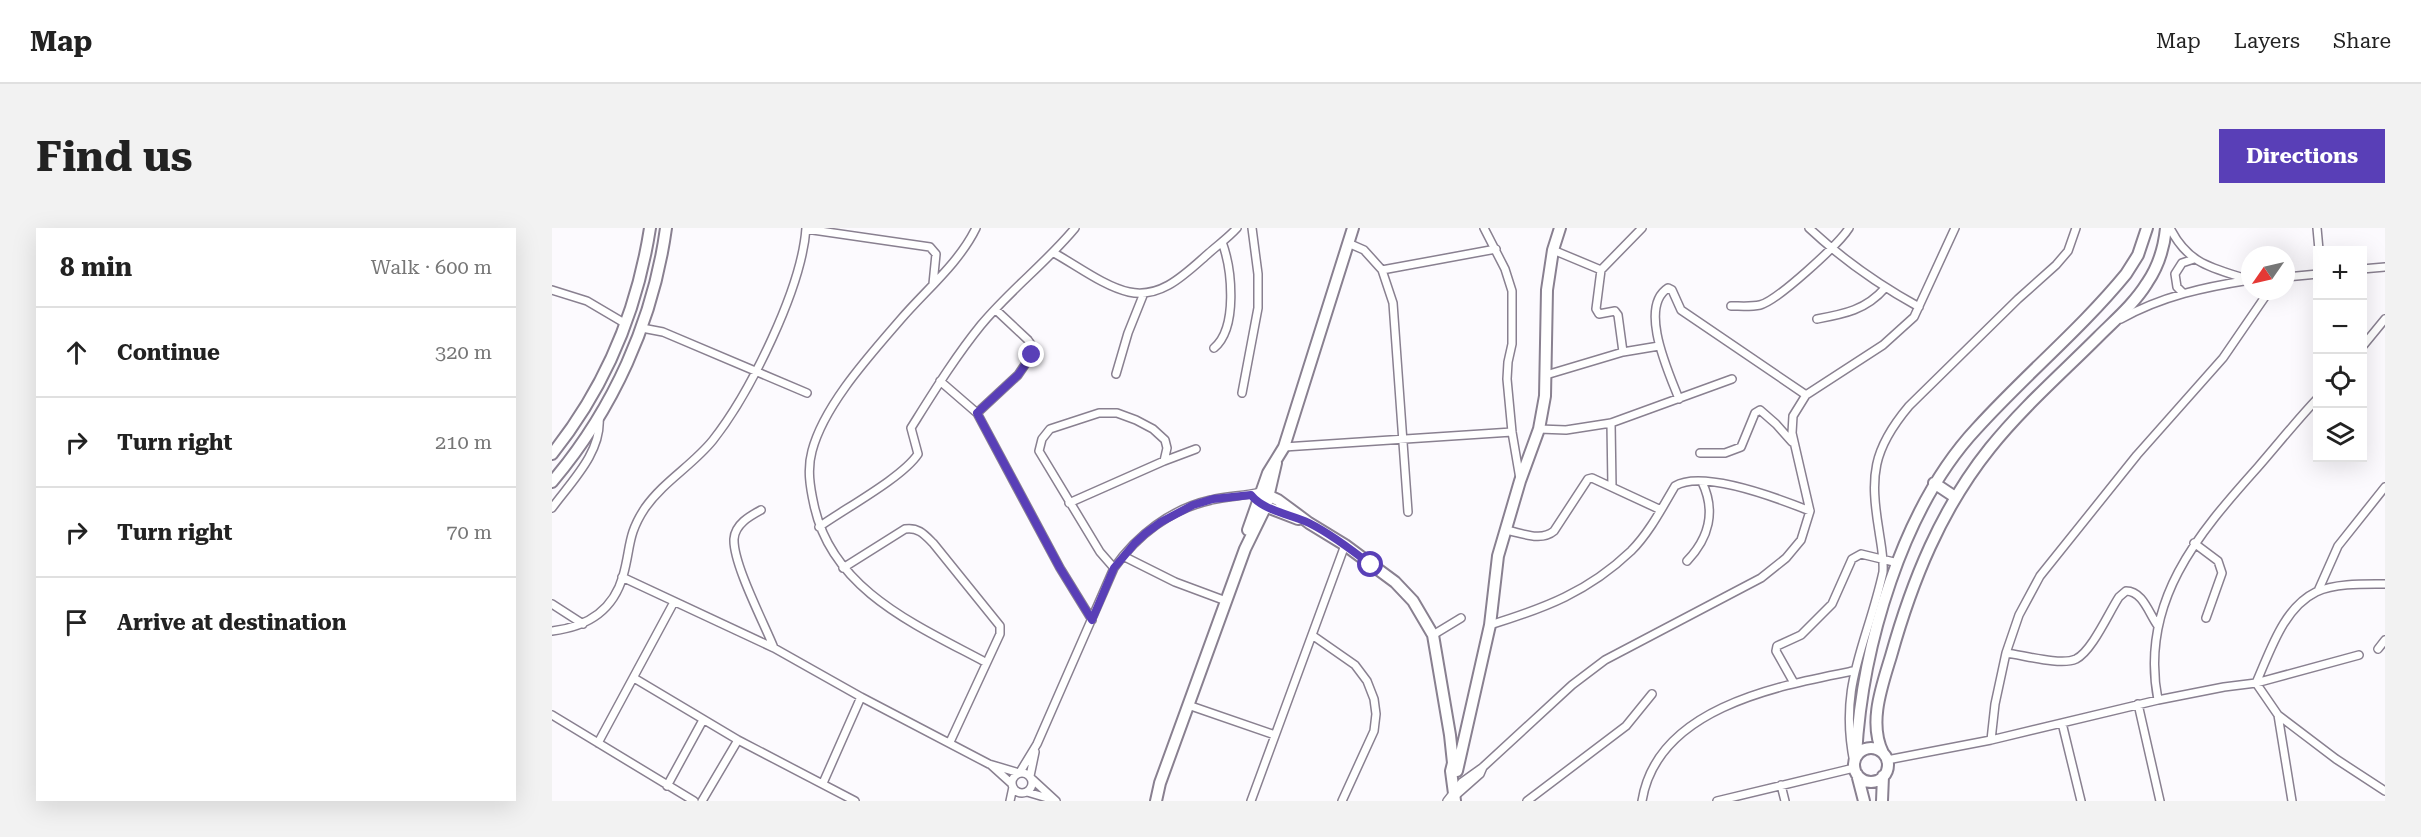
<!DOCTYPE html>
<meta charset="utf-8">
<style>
body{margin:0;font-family:"Roboto Serif",serif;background:#f2f2f2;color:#222}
.controls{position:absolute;right:18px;top:18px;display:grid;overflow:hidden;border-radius:0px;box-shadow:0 6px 24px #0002}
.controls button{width:54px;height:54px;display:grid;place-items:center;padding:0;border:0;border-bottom:2px solid #e0e0e0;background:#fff;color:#222;font:30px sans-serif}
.compass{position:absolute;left:1689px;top:18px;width:54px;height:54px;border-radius:50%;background:#fff;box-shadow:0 6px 24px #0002;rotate:236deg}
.stop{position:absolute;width:18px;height:18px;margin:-14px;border:4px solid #593fb7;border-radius:50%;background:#fff}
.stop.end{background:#593fb7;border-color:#fff;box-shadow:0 2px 6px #0008}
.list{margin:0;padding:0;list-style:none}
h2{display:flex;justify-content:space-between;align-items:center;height:78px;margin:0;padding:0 24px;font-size:26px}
h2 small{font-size:20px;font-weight:400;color:#767676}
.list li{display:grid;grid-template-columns:39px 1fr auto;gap:18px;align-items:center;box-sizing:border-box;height:90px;padding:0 24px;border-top:2px solid #e0e0e0}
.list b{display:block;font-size:22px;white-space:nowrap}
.list em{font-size:20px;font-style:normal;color:#767676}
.icon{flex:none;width:33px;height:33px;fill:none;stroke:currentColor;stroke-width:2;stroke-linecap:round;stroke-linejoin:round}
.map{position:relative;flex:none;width:1833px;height:573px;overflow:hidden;border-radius:0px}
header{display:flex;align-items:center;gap:36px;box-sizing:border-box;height:84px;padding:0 30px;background:#fff;border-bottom:2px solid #e0e0e0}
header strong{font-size:28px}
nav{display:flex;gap:33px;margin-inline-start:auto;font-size:21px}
.intro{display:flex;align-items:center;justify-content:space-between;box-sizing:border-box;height:144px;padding:0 36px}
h1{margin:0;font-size:42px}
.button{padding:15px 27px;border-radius:0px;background:#593fb7;color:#fff;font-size:21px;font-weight:700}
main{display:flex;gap:36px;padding:0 36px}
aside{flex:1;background:#fff;border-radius:0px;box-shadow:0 6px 24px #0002}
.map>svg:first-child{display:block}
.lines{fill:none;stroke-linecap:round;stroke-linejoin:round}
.street-casing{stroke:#898090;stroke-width:10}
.secondary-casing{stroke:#898090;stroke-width:14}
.primary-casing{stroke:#898090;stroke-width:14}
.street{stroke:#fff;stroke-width:7}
.secondary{stroke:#fff;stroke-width:10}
.primary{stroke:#fff;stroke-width:10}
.route{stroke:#593fb7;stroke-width:8}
</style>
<header>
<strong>Map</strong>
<nav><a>Map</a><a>Layers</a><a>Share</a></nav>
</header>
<div class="intro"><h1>Find us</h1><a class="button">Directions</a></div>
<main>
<aside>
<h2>8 min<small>Walk · 600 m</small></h2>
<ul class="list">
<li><svg class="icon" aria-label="ahead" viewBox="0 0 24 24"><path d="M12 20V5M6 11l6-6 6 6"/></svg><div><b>Continue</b></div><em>320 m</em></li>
<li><svg class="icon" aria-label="right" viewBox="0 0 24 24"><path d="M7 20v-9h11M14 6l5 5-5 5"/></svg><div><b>Turn right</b></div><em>210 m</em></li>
<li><svg class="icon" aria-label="right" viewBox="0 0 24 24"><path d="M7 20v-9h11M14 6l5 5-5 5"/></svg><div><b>Turn right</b></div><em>70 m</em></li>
<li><svg class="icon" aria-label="arrive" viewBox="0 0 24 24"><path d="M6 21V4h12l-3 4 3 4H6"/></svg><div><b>Arrive at destination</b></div></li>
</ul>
</aside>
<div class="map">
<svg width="1833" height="573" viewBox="0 0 1833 573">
<rect width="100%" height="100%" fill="#fcfafe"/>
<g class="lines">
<g class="street-casing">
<path id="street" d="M424,0c-17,35 -50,62 -75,91 -31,36 -77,86 -89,132 -5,18 -2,36 2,54 18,85 102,120 171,157
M932,0l21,41 7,22v53l-4,18 -1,17 5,53 8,47
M1257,0c33,31 70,57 110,79
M1618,0c18,36 42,40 77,51
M1765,0l2,22
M254,1l124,18 6,7 -3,30
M796,15l16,7 18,20 11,33 15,209
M1001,22l48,20
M502,25c22,12 51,34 75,39 33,7 57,-19 80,-39 9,-8 20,-16 28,-25
M1810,41l23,-2
M830,42l114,-21
M1734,49l32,-3
M0,62l35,11 39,23
M1631,65l-6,-6 -2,-13 7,-11 12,-4
M1179,78c9,0 20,1 29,-1 17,-4 79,-61 89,-77
M1265,91c27,-5 49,-9 68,-31
M1569,91c41,-23 84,-32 129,-39
M90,100l21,4 144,61
M1810,119l23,-28
M662,120c24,-20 18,-79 8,-106
M1071,124l-5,-37 -3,-4 -16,3 -3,-5 5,-39 41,-42
M564,146l12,-41 16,-40
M994,147l77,-23 36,-6
M388,153l37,32 83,155 32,52
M690,165l16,-85v-34l-6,-46
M1127,171c-10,-26 -41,-92 -11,-111l4,2 9,20 125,85
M425,185l41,-38 17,-25 -7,-10 -32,-30
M1059,195l1,64
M987,201l27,1 45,-7 121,-44
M732,219l228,-15
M1148,225h25l16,-6 14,-34 5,-3 16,14 16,18
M517,275l95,-42
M0,280c19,-26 50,-56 47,-90
M209,282c-11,6 -26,14 -27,29 -1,25 30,84 40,109
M267,299c25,-18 83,-49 99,-73l-7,-26c22,-35 44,-71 70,-103 29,-35 65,-62 94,-97
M954,302c16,3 35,12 48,1l34,-52 4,-1 69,32
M1642,315l24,18 4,12 -16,45
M571,328l52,26 51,19
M1135,333c22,-23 29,-50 15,-79
M291,340l62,-39c13,-2 19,5 28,14l67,83v8l-50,108
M562,340l-14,-16 -61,-101 3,-12 8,-10 49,-16h18l19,7 17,9 12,11 2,8 -3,13 32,-12
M70,349l152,71 87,49 128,67 30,9
M1833,356c-21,0 -49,-1 -69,8 -33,16 -46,60 -60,91l22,32 58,44 49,32
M1766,363l20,-45 47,-59
M0,376l31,20
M938,397c55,-17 98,-33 141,-74 18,-18 31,-43 44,-65 28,-17 105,13 135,25
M0,403c34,-4 61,-20 71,-55 8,-28 4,-41 22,-68 19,-27 48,-43 68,-68 37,-47 89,-152 93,-212
M760,407l43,30 12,16 7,18 2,15 -2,17 -32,70
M881,407l28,-17
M1826,421l7,-9
M1454,425c17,2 55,13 70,6 16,-8 33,-47 43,-62l7,-6c17,0 23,23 32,35
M82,450l104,62 117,61
M1242,455l-18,-32 1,-5 24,-11 31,-31 20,-45 9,-5 37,9
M1606,472c-19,-98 40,-166 100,-233 20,-23 39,-47 60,-69
M1586,476l22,97
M636,477l87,30
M0,487l142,86
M1726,487l14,86
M1510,495l19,78
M1439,512l4,-36 11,-51 13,-38 21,-39 97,-121 86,-97 46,-67
M46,515l76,-141
M1335,532l104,-20 167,-40 66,-13 32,-4 103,-28
M1302,535c-16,-79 13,-118 29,-191 1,-14 -2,-27 -4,-41 -9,-55 -7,-81 30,-125l109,-107 38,-34 12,-14 8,-23
M439,537l21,19
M468,544l17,-28 77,-176c23,-33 57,-59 97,-68 16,-4 33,-4 50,-8
M460 555a10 10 0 1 1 20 0a10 10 0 1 1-20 0Z
M478,548l5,-24
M479,550l25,23
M271,555l38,-86
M1229,557l4,16
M115,558l36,-66
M475,564l24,7
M902,569l26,-23 3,-7
M150,573l36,-61
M458,573l3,-14
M699,573l94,-256
M895,573l15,-19 21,-15 89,-82 33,-25 156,-82 25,-20 15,-18 9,-29 -18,-78 1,-17 13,-21 77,-50 31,-28 41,-89
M975,573l99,-75 26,-32
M1090,573c15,-93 135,-115 211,-130
M1165,573l137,-33"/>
</g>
<g class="secondary-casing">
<path id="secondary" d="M1382,255l21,14
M709,264l17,8 31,23 36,22 50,37 18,19 20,34 17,100 3,28 -2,8 4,30
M707,276l39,15
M696,302l20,-57 16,-26 69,-219
M1302 537a17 17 0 1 1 34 0a17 17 0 1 1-34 0Z
M1331,525c-15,-30 -1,-67 8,-97 21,-75 50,-147 99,-208 32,-40 72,-75 108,-111 17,-17 36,-33 49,-54 11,-16 17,-35 19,-55
M1304,527c6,-108 46,-247 121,-327 48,-53 104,-99 149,-154l12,-19 9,-27
M905,543l33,-146 8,-69 22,-75 19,-52 6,-33 2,-106 6,-40 7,-22
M1305,546l7,27
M604,573l4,-18 85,-234 21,-43 10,-43
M1330,573l1,-25"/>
</g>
<g class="primary-casing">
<path id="primary" d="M0,226c53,-66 85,-143 98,-226
M0,254c61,-72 101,-160 114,-254"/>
</g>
<use href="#street" class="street"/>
<use href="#secondary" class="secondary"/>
<use href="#primary" class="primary"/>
</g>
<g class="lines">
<path class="route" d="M480,127l-14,20 -41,38 83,155 32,52 22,-52 21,-25 11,-10 15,-11 32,-17 20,-6 38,-4c13,16 39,19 58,28 22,11 43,27 62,42"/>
</g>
</svg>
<div class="controls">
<button>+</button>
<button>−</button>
<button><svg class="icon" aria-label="locate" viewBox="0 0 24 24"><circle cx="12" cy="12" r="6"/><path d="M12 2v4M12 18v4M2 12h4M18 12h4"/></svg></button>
<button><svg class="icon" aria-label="layers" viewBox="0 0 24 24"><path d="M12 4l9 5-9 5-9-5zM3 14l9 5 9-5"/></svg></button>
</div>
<svg class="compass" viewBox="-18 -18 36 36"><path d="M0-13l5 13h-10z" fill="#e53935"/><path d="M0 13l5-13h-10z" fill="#767676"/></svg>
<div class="stop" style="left:819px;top:337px"></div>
<div class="stop end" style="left:480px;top:127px"></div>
</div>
</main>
